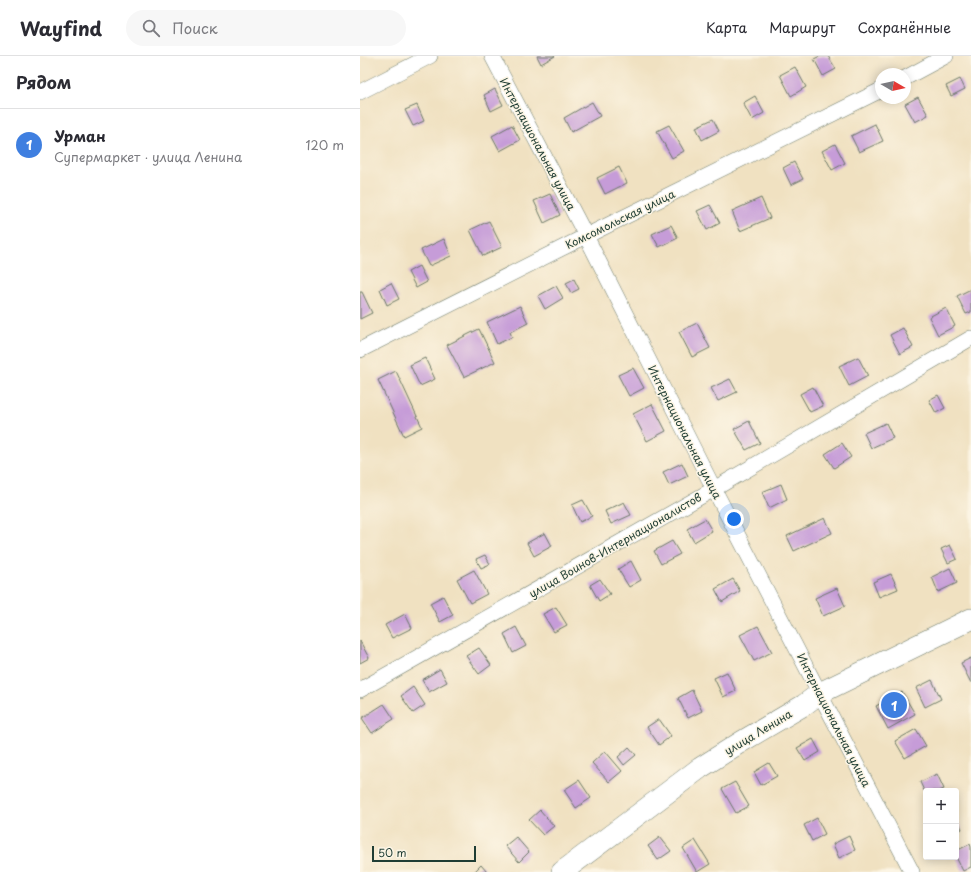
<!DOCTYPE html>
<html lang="ru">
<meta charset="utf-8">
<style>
body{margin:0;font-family:"Playpen Sans",sans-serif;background:#f7f7f7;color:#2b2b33}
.controls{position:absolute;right:12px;bottom:12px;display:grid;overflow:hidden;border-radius:4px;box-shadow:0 2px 10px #0003}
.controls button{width:36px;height:36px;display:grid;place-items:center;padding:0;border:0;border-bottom:1px solid #e1e1e2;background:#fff;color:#2b2b33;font:20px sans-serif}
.compass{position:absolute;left:515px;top:12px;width:36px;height:36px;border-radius:50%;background:#fff;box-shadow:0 2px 10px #0003;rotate:99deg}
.scale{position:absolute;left:12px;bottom:10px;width:104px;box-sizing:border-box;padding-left:4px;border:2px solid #1f3d34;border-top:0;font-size:11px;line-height:14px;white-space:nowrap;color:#1f3d34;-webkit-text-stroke:3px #fcf5e5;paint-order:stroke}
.you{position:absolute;left:374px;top:463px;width:14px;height:14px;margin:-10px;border:3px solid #fff;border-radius:50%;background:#1a73e8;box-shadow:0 0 0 6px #1a73e833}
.badge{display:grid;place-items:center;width:26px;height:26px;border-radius:50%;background:#b5179e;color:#fff;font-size:13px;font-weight:700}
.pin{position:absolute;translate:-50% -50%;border:2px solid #fff;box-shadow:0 1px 4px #0006}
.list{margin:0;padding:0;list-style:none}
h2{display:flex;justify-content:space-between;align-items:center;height:52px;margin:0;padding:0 16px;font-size:17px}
h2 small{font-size:13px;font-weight:400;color:#7c7c81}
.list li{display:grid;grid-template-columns:26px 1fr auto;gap:12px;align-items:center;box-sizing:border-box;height:72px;padding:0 16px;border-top:1px solid #e1e1e2}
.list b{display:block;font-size:15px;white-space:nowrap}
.list p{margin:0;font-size:13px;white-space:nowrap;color:#7c7c81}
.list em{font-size:13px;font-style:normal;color:#7c7c81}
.icon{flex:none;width:22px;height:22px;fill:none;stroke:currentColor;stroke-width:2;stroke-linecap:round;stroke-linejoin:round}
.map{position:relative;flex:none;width:611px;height:816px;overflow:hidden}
header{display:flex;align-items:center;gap:24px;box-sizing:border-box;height:56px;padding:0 20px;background:#fff;border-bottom:1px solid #e1e1e2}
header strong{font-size:19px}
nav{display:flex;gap:22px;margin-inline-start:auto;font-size:14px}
.search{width:280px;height:36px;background:#f7f7f7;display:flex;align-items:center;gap:10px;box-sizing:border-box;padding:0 14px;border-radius:22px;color:#7c7c81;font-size:15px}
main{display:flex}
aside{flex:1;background:#fff}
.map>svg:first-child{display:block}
.building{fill:#c69cd8}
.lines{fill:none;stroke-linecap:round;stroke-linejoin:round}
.street-casing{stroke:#687665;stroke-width:16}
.secondary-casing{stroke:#687665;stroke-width:22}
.street{stroke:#fff;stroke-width:15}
.secondary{stroke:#fff;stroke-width:21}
.labels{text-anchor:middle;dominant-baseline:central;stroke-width:3;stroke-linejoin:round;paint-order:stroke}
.street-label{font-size:11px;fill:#1f3d34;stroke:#fcf5e5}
</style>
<header>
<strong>Wayfind</strong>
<div class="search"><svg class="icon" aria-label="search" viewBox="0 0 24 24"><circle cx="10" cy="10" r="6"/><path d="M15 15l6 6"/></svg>Поиск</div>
<nav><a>Карта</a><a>Маршрут</a><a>Сохранённые</a></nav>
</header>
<main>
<aside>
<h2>Рядом<small></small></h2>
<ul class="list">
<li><span class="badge" style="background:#3f7fe0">1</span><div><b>Урман</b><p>Супермаркет · улица Ленина</p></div><em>120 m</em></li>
</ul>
</aside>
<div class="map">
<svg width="611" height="816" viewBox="0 0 611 816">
<rect width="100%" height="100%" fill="#fcf5e5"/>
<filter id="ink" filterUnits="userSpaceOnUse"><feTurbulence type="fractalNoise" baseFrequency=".025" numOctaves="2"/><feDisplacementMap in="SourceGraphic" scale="8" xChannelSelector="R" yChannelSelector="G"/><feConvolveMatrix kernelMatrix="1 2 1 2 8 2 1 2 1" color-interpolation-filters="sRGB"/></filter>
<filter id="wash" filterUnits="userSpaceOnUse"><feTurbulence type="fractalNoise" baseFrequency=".012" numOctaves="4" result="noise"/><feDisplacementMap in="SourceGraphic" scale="16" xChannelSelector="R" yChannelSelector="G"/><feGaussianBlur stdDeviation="0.9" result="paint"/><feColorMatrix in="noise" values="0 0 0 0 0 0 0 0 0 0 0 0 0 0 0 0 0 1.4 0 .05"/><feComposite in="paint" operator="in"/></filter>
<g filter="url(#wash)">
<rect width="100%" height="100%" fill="#f0e1c1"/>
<g id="blocks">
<path class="building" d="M177,0h18l-14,8z
M460,0h8l8,13 -13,7 -9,-17z
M435,11l11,20 -15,9 -11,-21z
M600,23l5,10 -14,7 -5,-10z
M135,33l8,16 -12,6 -7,-16z
M395,40l9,17 -12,7 -9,-17z
M558,41l10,18 -13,7 -10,-18z
M232,46l8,14 -29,16 -7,-14z
M57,49l7,16 -11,5 -8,-16z
M353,63l6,12 -17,9 -6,-13z
M515,68l8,17 -24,11 -8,-16z
M152,69l8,15 -20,11 -8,-15z
M309,69l15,26 -12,7 -15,-27z
M475,88l10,19 -13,7 -10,-19z
M434,106l9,17 -12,6 -8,-17z
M259,111l8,16 -22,11 -8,-16z
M190,138l10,21 -16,8 -10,-22z
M401,142l9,20 -30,13 -8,-20z
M350,149l10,18 -13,7 -10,-19z
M129,165l13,26 -19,9 -13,-26z
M311,169l7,13 -19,9 -7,-13z
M84,183l7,17 -22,10 -8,-16z
M59,210l8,16 -11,6 -8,-16z
M214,223l5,10 -8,4 -5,-10z
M31,227l8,16 -12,6 -7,-16z
M196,230l7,12 -18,11 -7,-13z
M611,233v23l-5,2 -9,-18z
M0,236h2l10,21 -12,6z
M160,250l8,17 -18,9 2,5 -15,7 -10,-22z
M586,252l9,18 -17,9 -9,-18z
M337,267l13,25 -18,9 -13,-25z
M543,272l10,19 -13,7 -10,-19z
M119,273l16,33 -31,15 -17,-32z
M498,301l10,19 -19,10 -10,-20z
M65,302l10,21 -15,7 -10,-21z
M273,312l11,20 -15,8 -11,-21z
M36,315l26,56 -18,9 -26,-56z
M370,323l7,13 -19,9 -7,-13z
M453,331l10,19 -13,6 -10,-18z
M578,339l7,13 -9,5 -7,-13z
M292,348l14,27 -19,10 -14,-27z
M389,365l11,22 -14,7 -12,-21z
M526,367l7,15 -22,10 -7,-15z
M482,387l9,14 -17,11 -9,-14z
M322,407l6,13 -19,9 -6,-13z
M421,428l6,15 -18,9 -7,-16z
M223,444l9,16 -12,6 -8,-17z
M264,446l7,13 -20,9 -6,-13z
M465,462l7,15 -38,18 -7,-15z
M345,463l7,12 -18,11 -7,-13z
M185,477l7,13 -18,10 -7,-13z
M312,485l8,13 -19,10 -7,-13z
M590,489l7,14 -9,4 -7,-14z
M125,499l5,9 -9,4 -5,-9z
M271,505l10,19 -12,7 -11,-18z
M590,512l7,15 -19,9 -6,-15z
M114,514l13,24 -17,9 -13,-24z
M531,518l7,15 -19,8 -6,-15z
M240,523l10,15 -11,7 -9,-16z
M373,523l7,12 -18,11 -7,-13z
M477,532l8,18 -22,10 -8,-18z
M83,540l10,19 -13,7 -10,-19z
M196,551l11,18 -13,7 -11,-18z
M45,558l7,14 -20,10 -7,-13z
M398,570l14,26 -18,9 -14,-26z
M156,571l10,19 -13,7 -9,-19z
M0,585l9,17 -9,5z
M119,592l12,17 -12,9 -13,-18z
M611,602v25l-10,-20z
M80,613l7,13 -18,10 -7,-12z
M367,616l9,19 -13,6 -9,-19z
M572,624l9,19 -16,8 -9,-19z
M53,631l12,18 -12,8 -12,-17z
M332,634l10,21 -14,7 -10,-20z
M542,636l13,22 -27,15 -12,-23z
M24,648l10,15 -22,14 -10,-15z
M299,663l12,17 -12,9 -12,-18z
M556,673l10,17 -21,12 -10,-17z
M453,683l7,13 -15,9 -8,-13z
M269,691l7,8 -12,10 -6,-8z
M245,695l17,20 -13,11 -17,-19z
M409,707l8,13 -16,9 -7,-13z
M577,718l7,15 -5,2h-13v4l-6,-13z
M219,724l12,18 -15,10 -12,-18z
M375,726l14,24 -13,7 -14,-24z
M180,754l14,16 -11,9 -14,-15z
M596,761l6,12 -6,3z
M457,762l8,16 -13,7 -8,-16z
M489,780l6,14 -16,8 -6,-14z
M156,781l13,15 -10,10 -14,-16z
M300,781l11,14 -13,9 -10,-14z
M335,784l15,24 -13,8 -14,-24z
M610,788l1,3v20l-8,4 -7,-14v-6z
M121,809l6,7h-13z"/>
</g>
</g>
<g filter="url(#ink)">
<use href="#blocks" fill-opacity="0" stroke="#687665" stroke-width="1"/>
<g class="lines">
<g class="street-casing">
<path id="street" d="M132,0l94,180 128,253 198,383
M545,22l41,-22
M0,36l70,-36
M0,294l226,-114 295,-146
M0,634l354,-201 257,-151"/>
</g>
<g class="secondary-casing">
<path id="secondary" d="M202,816l138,-104 41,-26 63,-37 16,-12 151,-74"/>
</g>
<use href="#street" class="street"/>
<use href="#secondary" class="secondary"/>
</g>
</g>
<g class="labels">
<g class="street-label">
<text transform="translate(178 88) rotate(62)">Интернациональная улица</text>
<text transform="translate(260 163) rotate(-26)">Комсомольская улица</text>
<text transform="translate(325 376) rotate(63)">Интернациональная улица</text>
<text transform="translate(255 489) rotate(-30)">улица Воинов-Интернационалистов</text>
<text transform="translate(474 664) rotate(63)">Интернациональная улица</text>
<text transform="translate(398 676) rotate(-31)">улица Ленина</text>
</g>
</g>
</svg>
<div class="controls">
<button>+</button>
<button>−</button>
</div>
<svg class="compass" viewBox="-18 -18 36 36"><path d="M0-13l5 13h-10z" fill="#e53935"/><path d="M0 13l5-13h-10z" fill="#7c7c81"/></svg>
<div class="scale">50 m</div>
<div class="you"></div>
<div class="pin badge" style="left:534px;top:649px;background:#3f7fe0">1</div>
</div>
</main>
